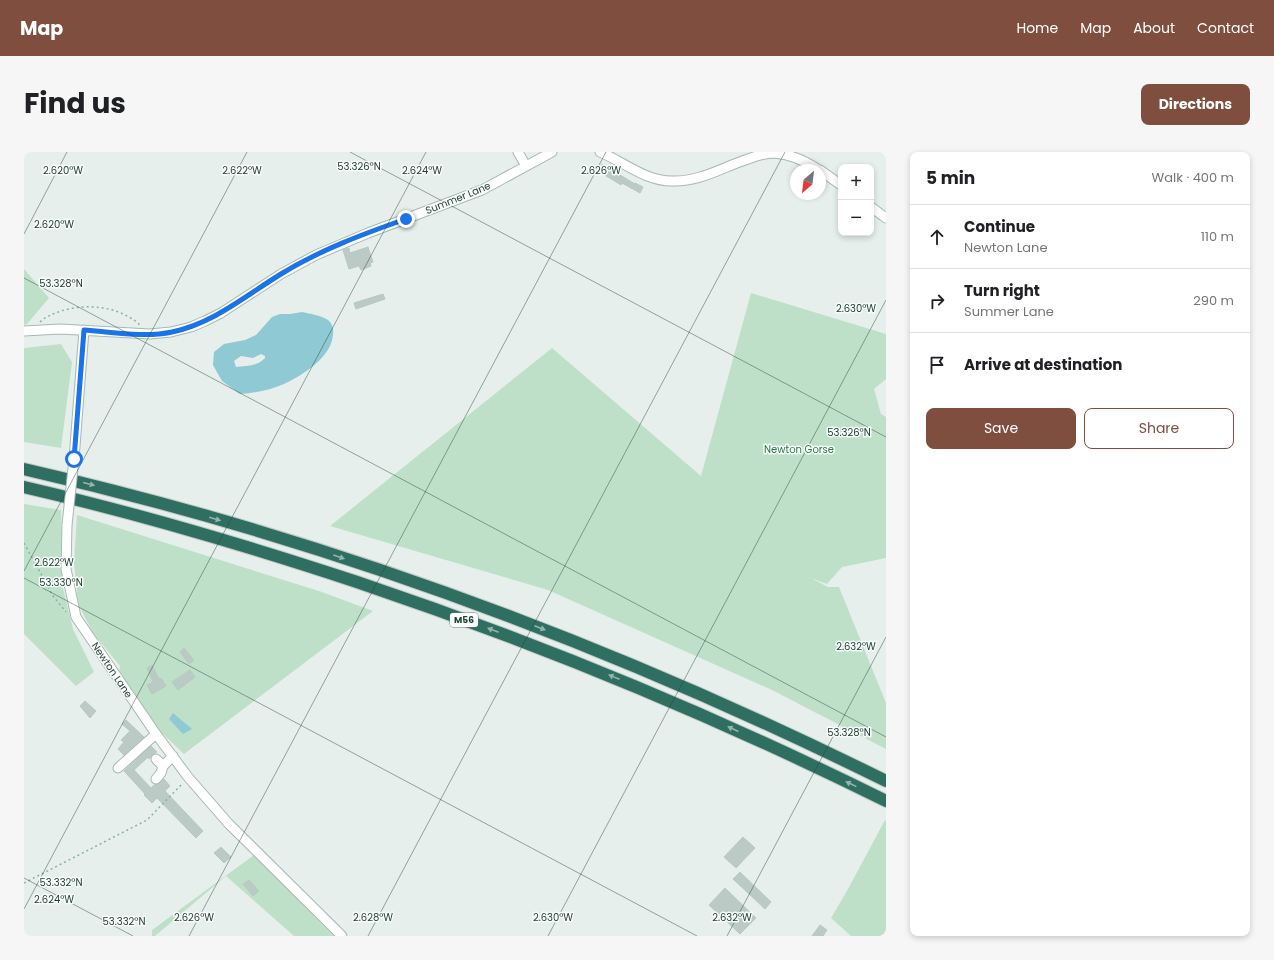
<!DOCTYPE html>
<meta charset="utf-8">
<style>
body{margin:0;font-family:Poppins,sans-serif;background:#f6f6f6;color:#202124}
.controls{position:absolute;right:12px;top:12px;display:grid;overflow:hidden;border-radius:8px;box-shadow:0 2px 6px #0003}
.controls button{width:36px;height:36px;display:grid;place-items:center;padding:0;border:0;border-bottom:1px solid #e0e0e0;background:#fff;color:#202124;font:20px sans-serif}
.compass{position:absolute;left:766px;top:12px;width:36px;height:36px;border-radius:50%;background:#fff;box-shadow:0 2px 6px #0003;rotate:208deg}
.stop{position:absolute;width:12px;height:12px;margin:-9px;border:3px solid #1a73e8;border-radius:50%;background:#fff}
.stop.end{background:#1a73e8;border-color:#fff;box-shadow:0 1px 4px #0008}
.list{margin:0;padding:0;list-style:none}
h2{display:flex;justify-content:space-between;align-items:center;height:52px;margin:0;padding:0 16px;font-size:17px}
h2 small{font-size:13px;font-weight:400;color:#757577}
.list li{display:grid;grid-template-columns:26px 1fr auto;gap:12px;align-items:center;box-sizing:border-box;height:64px;padding:0 16px;border-top:1px solid #e0e0e0}
.list b{display:block;font-size:15px;white-space:nowrap}
.list p{margin:0;font-size:13px;white-space:nowrap;color:#757577}
.list em{font-size:13px;font-style:normal;color:#757577}
.actions{display:flex;gap:8px;padding:12px 16px}
.actions a{flex:1;padding:9px 0;border:1px solid #7f4e3f;border-radius:8px;text-align:center;font-size:14px;color:#7f4e3f}
.actions .main{background:#7f4e3f;color:#fff}
.icon{flex:none;width:22px;height:22px;fill:none;stroke:currentColor;stroke-width:2;stroke-linecap:round;stroke-linejoin:round}
.map{position:relative;flex:none;width:862px;height:784px;overflow:hidden;border-radius:8px}
header{display:flex;align-items:center;gap:24px;box-sizing:border-box;height:56px;padding:0 20px;background:#7f4e3f;color:#fff}
header strong{font-size:19px}
nav{display:flex;gap:22px;margin-inline-start:auto;font-size:14px}
.intro{display:flex;align-items:center;justify-content:space-between;box-sizing:border-box;height:96px;padding:0 24px}
h1{margin:0;font-size:28px}
.button{padding:10px 18px;border-radius:8px;background:#7f4e3f;color:#fff;font-size:14px;font-weight:700}
main{display:flex;gap:24px;padding:0 24px}
aside{flex:1;background:#fff;border-radius:8px;box-shadow:0 2px 6px #0003}
.map>svg:first-child{display:block}
.green{fill:#bfe0c8}
.water{fill:#8ec9d4;fill-rule:evenodd}
.building{fill:#bbcac4;stroke:#b8c9c2}
.lines{fill:none;stroke-linecap:round;stroke-linejoin:round}
.minor-casing{stroke:#a8b8b2;stroke-width:11}
.highway-casing{stroke:#c2cac8;stroke-width:14}
.path{stroke:#86b3a5;stroke-width:1.5;stroke-dasharray:2 3;stroke-linecap:butt}
.minor{stroke:#fff;stroke-width:9}
.highway{stroke:#2f6f62;stroke-width:12}
.minor-bridge-casing{stroke:#a8b8b2;stroke-width:11;stroke-linecap:butt}
.minor-bridge{stroke:#fff;stroke-width:9}
.oneway{fill:#93b5ae}
.route{stroke:#1a73e8;stroke-width:5}
.ticks{fill:none;stroke:#24423a;stroke-width:1;stroke-opacity:0.45}
.labels{text-anchor:middle;dominant-baseline:central;stroke-width:3;stroke-linejoin:round;paint-order:stroke}
.shield{fill:#f7fbf9;stroke:#637a73;stroke-width:1}
.shield-label{font-size:9px;font-weight:bold;fill:#24423a}
.street-label{font-size:10px;fill:#24423a;stroke:#f7fbf9}
.park-label{font-size:10px;fill:#2d7a4b;stroke:#f7fbf9}
.ticks-label{font-size:10px;text-anchor:middle;fill:#24423a;stroke:#f7fbf9;stroke-width:3;stroke-linejoin:round;paint-order:stroke}
</style>
<header>
<strong>Map</strong>
<nav><a>Home</a><a>Map</a><a>About</a><a>Contact</a></nav>
</header>
<div class="intro"><h1>Find us</h1><a class="button">Directions</a></div>
<main>
<div class="map">
<svg width="862" height="784" viewBox="0 0 862 784">
<rect width="100%" height="100%" fill="#e6efeb"/>
<path class="green" d="M0,117l25,29 -22,26 -3,1z
M727,141l135,41v45l-12,10 7,25 5,3v141l-44,9 -15,17 -16,-6 17,9h11l47,116v46l-114,-59 -224,-100 -218,-64 222,-178 149,128z
M37,192l11,18 -11,86 -37,-6v-94z
M0,352l37,6 2,78 10,41 21,43 -18,14 -52,-52z
M53,363l245,77 51,19 -189,143 -20,-19 -15,-17 -30,-46 1,-6 -27,-33 -15,-29 -4,-42z
M861,668l1,1v115h-35l-20,-18 17,-29z
M230,703l80,81h-40l-68,-60 -71,60h-3v-6z"/>
<path class="water" d="M278,160c9,2 18,3 26,8 4,3 6,9 5,14 -1,23 -30,41 -49,50 -14,6 -29,9 -44,10l-18,-13 -9,-16 1,-13 10,-8 21,-4 11,-5 16,-18 8,-3h10zM237,202l4,2v2c-7,8 -18,8 -29,9l-2,-6 7,-5 12,2z
M149,561l19,16 -9,5 -14,-15z"/>
<path class="building" d="M578,12l33,20v-1l8,4 -3,6 -18,-10 -1,2 -23,-14z
M344,95l5,15 -3,1 1,3 -10,4 -2,-4 -10,3 -6,-19 6,-2 1,5z
M359,142l2,5 -29,10 -2,-6z
M160,496l10,12 -5,4 -9,-12z
M128,513l7,14 2,-1 5,8 -14,8 -5,-9 6,-3 -6,-14z
M166,518l5,7 -17,13 -6,-8z
M61,549l11,10 -6,7 -10,-12z
M102,568l18,17 -20,18 -6,-6 6,-7 -3,-2 9,-9 -8,-7z
M127,594l6,6 -5,3 -3,4 -1,-2 -14,13 17,18 3,-3 4,-1 6,-5 6,7 -5,5 38,40 -7,7 -39,-40 -5,5 -8,-8 1,-1 -21,-23z
M719,685l12,11 -19,20 -12,-11z
M197,695l10,10 -7,6 -10,-10z
M716,720l31,30 -6,7 -32,-30z
M225,728l10,11 -6,5 -10,-12z
M701,736l31,30 -16,16 -31,-29z
M796,773l7,5 -4,6h-11z"/>
<g class="lines">
<g class="minor-casing">
<path id="minor" d="M494,0l8,14
M576,0c24,10 45,29 72,29 28,1 51,-14 76,-22 8,-3 18,-6 26,-6 16,1 33,9 45,17
M796,18l21,15
M847,55l15,11
M0,179l36,-2 90,5 21,-2 20,-5 14,-6 16,-8 60,-39 35,-19 52,-22 114,-43 70,-38
M50,307l10,-129
M43,373l-1,44 10,48 80,117 32,43 40,46 114,113
M132,607l7,7
M94,616l38,-34
M132,627l5,-6 2,-7 10,-10"/>
</g>
<g class="highway-casing">
<path id="highway" d="M0,317c298,68 588,176 862,312
M0,335c113,26 224,59 333,95 181,61 358,134 529,219"/>
</g>
<path class="path" d="M16,170c6,-6 13,-8 21,-11 26,-8 58,-5 79,14
M0,391l29,53 13,16
M0,731l123,-63 36,-37"/>
<use href="#minor" class="minor"/>
<use href="#highway" class="highway"/>
<g class="minor-bridge-casing">
<path id="minor-bridge" d="M43,373l7,-66"/>
</g>
<use href="#minor-bridge" class="minor-bridge"/>
</g>
<defs><path id="oneway-solid" d="M-6-.8H1V-3.2L6.5 0L1 3.2V.8H-6Z"/></defs>
<g class="oneway">
<use href="#oneway-solid" transform="translate(65 332) rotate(14)"/>
<use href="#oneway-solid" transform="translate(191 367) rotate(16)"/>
<use href="#oneway-solid" transform="translate(315 405) rotate(19)"/>
<use href="#oneway-solid" transform="translate(516 476) rotate(21)"/>
<use href="#oneway-solid" transform="translate(469 478) rotate(-159)"/>
<use href="#oneway-solid" transform="translate(590 525) rotate(-158)"/>
<use href="#oneway-solid" transform="translate(709 577) rotate(-155)"/>
<use href="#oneway-solid" transform="translate(827 632) rotate(-154)"/>
</g>
<g class="lines">
<path class="route" d="M50,307l10,-129c29,2 60,8 88,2 42,-9 73,-36 109,-58 39,-24 82,-40 125,-55"/>
</g>
<path class="ticks" d="M326,0l536,285M0,82l43,-82M0,126l862,459M0,419l223,-419M0,426l673,358M0,726l109,58M0,757l402,-757M165,784l417,-784M344,784l417,-784M524,784l338,-636M703,784l159,-299"/>
<g class="labels">
<rect class="shield" x="426" y="461" width="28" height="14" rx="3"/>
<g class="shield-label">
<text x="440" y="468">M56</text>
</g>
<g class="street-label">
<text transform="translate(434 46) rotate(-22)">Summer Lane</text>
<text transform="translate(88 518) rotate(56)">Newton Lane</text>
</g>
<g class="park-label">
<text x="775" y="297">Newton Gorse</text>
</g>
</g>
<g class="ticks-label">
<text x="335" y="18">53.326°N</text>
<text x="39" y="22">2.620°W</text>
<text x="218" y="22">2.622°W</text>
<text x="398" y="22">2.624°W</text>
<text x="577" y="22">2.626°W</text>
<text x="30" y="76">2.620°W</text>
<text x="37" y="135">53.328°N</text>
<text x="832" y="160">2.630°W</text>
<text x="825" y="284">53.326°N</text>
<text x="30" y="414">2.622°W</text>
<text x="37" y="434">53.330°N</text>
<text x="832" y="498">2.632°W</text>
<text x="825" y="584">53.328°N</text>
<text x="37" y="734">53.332°N</text>
<text x="30" y="751">2.624°W</text>
<text x="170" y="769">2.626°W</text>
<text x="349" y="769">2.628°W</text>
<text x="529" y="769">2.630°W</text>
<text x="708" y="769">2.632°W</text>
<text x="100" y="773">53.332°N</text>
</g>
</svg>
<div class="controls">
<button>+</button>
<button>−</button>
</div>
<svg class="compass" viewBox="-18 -18 36 36"><path d="M0-13l5 13h-10z" fill="#e53935"/><path d="M0 13l5-13h-10z" fill="#757577"/></svg>
<div class="stop" style="left:50px;top:307px"></div>
<div class="stop end" style="left:382px;top:67px"></div>
</div>
<aside>
<h2>5 min<small>Walk · 400 m</small></h2>
<ul class="list">
<li><svg class="icon" aria-label="ahead" viewBox="0 0 24 24"><path d="M12 20V5M6 11l6-6 6 6"/></svg><div><b>Continue</b><p>Newton Lane</p></div><em>110 m</em></li>
<li><svg class="icon" aria-label="right" viewBox="0 0 24 24"><path d="M7 20v-9h11M14 6l5 5-5 5"/></svg><div><b>Turn right</b><p>Summer Lane</p></div><em>290 m</em></li>
<li><svg class="icon" aria-label="arrive" viewBox="0 0 24 24"><path d="M6 21V4h12l-3 4 3 4H6"/></svg><div><b>Arrive at destination</b></div></li>
</ul>
<div class="actions"><a class="main">Save</a><a>Share</a></div>
</aside>
</main>
